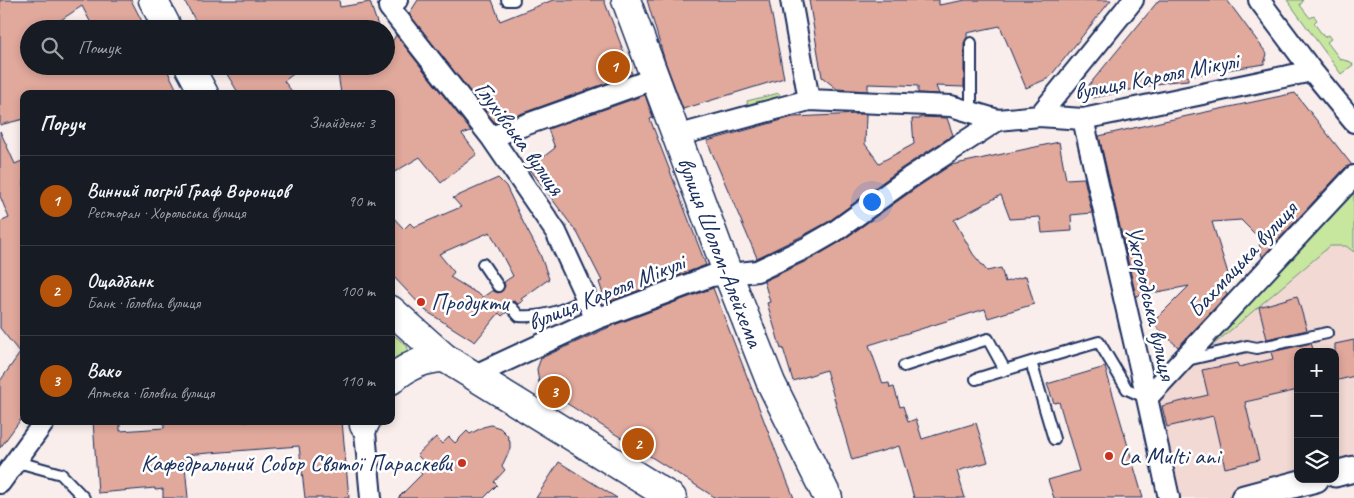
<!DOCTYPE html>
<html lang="uk">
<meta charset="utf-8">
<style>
body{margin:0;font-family:Caveat,sans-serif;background:#242831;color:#f1f3f6}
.controls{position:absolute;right:15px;bottom:15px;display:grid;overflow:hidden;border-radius:10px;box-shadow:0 2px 8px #0003}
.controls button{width:45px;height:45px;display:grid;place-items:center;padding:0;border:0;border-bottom:1px solid #363941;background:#171b24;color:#f1f3f6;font:25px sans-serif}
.you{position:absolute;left:871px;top:201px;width:18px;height:18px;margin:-12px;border:4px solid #fff;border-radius:50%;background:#1a73e8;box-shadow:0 0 0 8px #1a73e833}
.badge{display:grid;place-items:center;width:32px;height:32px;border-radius:50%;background:#b45309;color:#fff;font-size:16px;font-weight:700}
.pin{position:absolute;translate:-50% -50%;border:2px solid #fff;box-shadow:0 1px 5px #0006}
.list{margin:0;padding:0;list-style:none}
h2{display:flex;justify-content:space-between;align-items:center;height:65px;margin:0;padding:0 20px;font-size:21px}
h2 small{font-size:16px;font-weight:400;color:#9ea1a6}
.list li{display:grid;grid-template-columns:32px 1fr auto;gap:15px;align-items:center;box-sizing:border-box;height:90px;padding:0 20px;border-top:1px solid #363941}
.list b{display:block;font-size:19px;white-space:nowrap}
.list p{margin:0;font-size:16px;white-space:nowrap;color:#9ea1a6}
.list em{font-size:16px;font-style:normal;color:#9ea1a6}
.icon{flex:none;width:28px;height:28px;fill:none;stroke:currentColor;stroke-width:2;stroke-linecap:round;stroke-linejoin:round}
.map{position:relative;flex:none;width:1354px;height:498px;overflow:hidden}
.search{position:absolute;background:#171b24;box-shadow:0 2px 8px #0003;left:20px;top:20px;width:375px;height:55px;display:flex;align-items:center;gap:12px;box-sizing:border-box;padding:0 18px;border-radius:28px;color:#9ea1a6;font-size:19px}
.panel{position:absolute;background:#171b24;box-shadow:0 2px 8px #0003;left:20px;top:90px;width:375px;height:335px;border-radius:10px}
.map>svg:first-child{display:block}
.built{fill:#f2d9d3}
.green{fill:#c7e69e;stroke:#718a7e}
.building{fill:#e1a89c;stroke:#1b2f5e;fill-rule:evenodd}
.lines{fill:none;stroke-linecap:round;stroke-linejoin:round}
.service-casing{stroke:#1b2f5e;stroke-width:14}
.minor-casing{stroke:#1b2f5e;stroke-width:24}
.tertiary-casing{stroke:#1b2f5e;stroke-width:29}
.primary-casing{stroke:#1b2f5e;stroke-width:31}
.service{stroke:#fff;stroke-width:10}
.minor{stroke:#fff;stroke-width:20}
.tertiary{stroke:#fff;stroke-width:25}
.primary{stroke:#fff;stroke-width:28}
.poi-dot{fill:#c8321e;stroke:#fff;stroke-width:2}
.labels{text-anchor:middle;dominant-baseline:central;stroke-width:5;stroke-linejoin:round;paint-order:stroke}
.street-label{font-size:24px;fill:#1b2f5e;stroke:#fff}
.poi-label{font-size:24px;fill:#1b2f5e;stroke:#fff;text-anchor:start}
</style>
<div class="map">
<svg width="1354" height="498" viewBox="0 0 1354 498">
<rect width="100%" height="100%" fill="#f9eeeb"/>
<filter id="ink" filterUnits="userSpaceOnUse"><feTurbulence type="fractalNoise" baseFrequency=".02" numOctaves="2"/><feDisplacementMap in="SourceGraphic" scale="10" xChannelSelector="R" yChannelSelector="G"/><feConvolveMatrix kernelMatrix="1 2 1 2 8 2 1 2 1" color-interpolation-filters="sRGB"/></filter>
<g filter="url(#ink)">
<path class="built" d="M1330,246h16l8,6v216l-19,5v-121h-37v127l-60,19h-71l-19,-102 64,-50z"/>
<path class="green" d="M1287,0h15l1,1 -3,4 10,13 4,-2 3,4 -3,3 10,14 4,-2 3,4 -4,3 13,17 11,3 2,3 -12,9z
M779,93l1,6 -32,8 -1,-6z
M1354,188v64l-8,-6h-16l-118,100 -2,-2z
M391,333l16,13 2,6 -18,18z"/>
<path class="building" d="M0,0h131l15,29h-52l-12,-23 -35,23h-18v37h136l14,28h-155v25l-24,6z
M184,0h155l1,7 30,-5 9,27h-179z
M418,0h74l8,21 53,-21h51l28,74 -137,49 -86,-109z
M647,0h122l15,78 -101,31 -18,-48z
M809,0h130v5l27,-5h145l-62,78 -23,10 -26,-62 -33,7v5l-3,5v44l-28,-1 3,8 -21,-1v-7l-17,-1 -33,-1v7l-31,-2 -15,-12z
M1159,0h68l40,54 -3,10 -76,12v4l-21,2 -74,16 -4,-13z
M396,35l75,96 -9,3 15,20 -36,29 -21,-26 -29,17v-80h-50l-4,-28h49v-14z
M222,66h82l-20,15 10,13h-55z
M1295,93l57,72 -7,3 -83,89 -4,-20 -17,-17 -29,2 19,61 -8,4 4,8 -49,52 -26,-24 37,-37 -53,10 -37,-160 65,-15z
M645,95l8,23 -3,1 56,146 -100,38 -7,-21 3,-1 -24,-47 -49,-66 26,-20 -7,-19z
M859,114h7l-1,30 14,19 35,-19 -2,-25h8v-2l27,1 6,17 -51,33 -74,54 -26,14 -45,22 -50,-117 86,-24z
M0,131l15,33 9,-4v255l-24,33v-67l20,-28 -20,-25v-106l9,-4 -9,-22z
M1059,142l7,37 18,-1 8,35 -21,2 1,16 -30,2 -2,-16 -30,2 -9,-24 -47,25 19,34 14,17 14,-3 4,14 21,-6 8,28 -46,14 -3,-9 -116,36 14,39 6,-1 1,5 4,-1 6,20 3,-1 5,16 8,-3 6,20 54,-16 12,39 -31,9 8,27h-51l-15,-52 -47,14 -26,-90 -33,11 -10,-33 -2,1 -14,-46 3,-1 -6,-21 49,-23 27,-16 76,-54 35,-23z
M498,178l8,8 18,38 16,30 9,25 -28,20 2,2 -5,3 -4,-3 -6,2 -3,3 2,6 -5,4 -3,-3 -24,29 -49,-31 -35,-37v-59l13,14 6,-6 4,4 47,-20 -8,-9zM490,232l23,44 -9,6 1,4 -3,5 -4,2 -5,-3 -10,7 -33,-20 4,-5 -15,-18z
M713,288l73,190 8,20h-78l-164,-104 -9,-6 -4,-5 -2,-14 4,-11 73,-33z
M1297,296l10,34 -40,9 -8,-32z
M1354,340v36l-19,5v-37z
M1311,343l3,9h-16v38l-53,12 14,58 -34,8 -12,-52 -46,11 -5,-21 46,-11 -6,-25 35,-7 2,4 34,-8 -2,-7z
M1105,367l38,131h-89l-6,-18 31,-9 -20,-69 -5,1 -7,-19z
M93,421h27v10l44,-3v-7h178l7,77h-44l-6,-52 -115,9 4,43h-25v-9l-8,1v-2l-57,5z
M491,425l9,3 7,7 3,7v7l-8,17 3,4 -11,12 3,3 -13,13h-86l24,-24 -5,-5 7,-7 -7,-7 19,-18 6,7 7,-7 6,6 12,-12 3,3 13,-7z
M559,462l58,36h-81z"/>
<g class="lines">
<g class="service-casing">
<path id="service" d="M507,0h7
M971,112v-69
M483,264l15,22
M512,308l7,8c26,2 44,-6 67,-17
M1187,360l60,-14 10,2 70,-15
M904,366l84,-27 17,31
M976,379l55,-17
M1054,439l-23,-77 68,-20 28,47 20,9
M16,462l9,2 36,10 23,24"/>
</g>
<g class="minor-casing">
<path id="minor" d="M397,0l-8,7 102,130 65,95 40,87
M791,0l18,100 142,6 47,14
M1259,0l53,71 42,51
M1039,116l94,-116
M1083,119l64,279 22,100
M676,136l133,-36
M491,137l165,-59
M473,376l123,-57 115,-43 46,-5 51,-24 26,-15 75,-54 89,-58 41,-4 44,3 229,-48
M1147,398l207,-222
M364,421l7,77
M0,483l45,-62"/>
</g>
<g class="tertiary-casing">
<path id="tertiary" d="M1335,474l19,-5
M1244,498l72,-19"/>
</g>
<g class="primary-casing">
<g id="primary">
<path d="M153,0l15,29"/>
<path id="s1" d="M626,0l102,274 43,109 57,115"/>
<path d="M189,66l15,28"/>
<path d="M391,310l54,48 227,140"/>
<path d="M391,380c16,-14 33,-22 54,-22"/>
<path d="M364,425l2,-4"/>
</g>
</g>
<use href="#service" class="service"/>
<use href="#minor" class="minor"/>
<use href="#tertiary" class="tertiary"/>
<use href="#primary" class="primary"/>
</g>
</g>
<g class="poi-dot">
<circle cx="421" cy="302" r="5"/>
<circle cx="1109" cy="456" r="5"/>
<circle cx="462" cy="463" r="5"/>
</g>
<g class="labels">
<g class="street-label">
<text transform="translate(1156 76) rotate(-11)">вулиця Кароля Мікулі</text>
<text transform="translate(520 138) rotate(54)">Глухівська вулиця</text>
<text stroke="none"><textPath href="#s1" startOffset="269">вулиця Шолом-Алейхема</textPath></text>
<text transform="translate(1242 259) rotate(-47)">Бахмацька вулиця</text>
<text transform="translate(606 292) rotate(-22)">вулиця Кароля Мікулі</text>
<text transform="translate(1151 303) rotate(77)">Ужгородська вулиця</text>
</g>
<g class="poi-label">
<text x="431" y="302">Продукти</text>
<text x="1119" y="456">La Multi ani</text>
<text x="452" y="463" text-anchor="end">Кафедральний Собор Святої Параскеви</text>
</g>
</g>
</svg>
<div class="controls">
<button>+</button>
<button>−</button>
<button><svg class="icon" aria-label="layers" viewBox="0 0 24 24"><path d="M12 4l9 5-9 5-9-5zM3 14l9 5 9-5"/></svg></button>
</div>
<div class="you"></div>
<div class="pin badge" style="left:614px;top:67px">1</div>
<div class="pin badge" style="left:638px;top:444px">2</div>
<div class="pin badge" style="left:554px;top:392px">3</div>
<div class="search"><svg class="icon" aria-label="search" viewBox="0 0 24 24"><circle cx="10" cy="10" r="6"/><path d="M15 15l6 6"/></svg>Пошук</div>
<section class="panel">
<h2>Поруч<small>Знайдено: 3</small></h2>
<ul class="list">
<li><span class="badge">1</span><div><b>Винний погріб Граф Воронцов</b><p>Ресторан · Хорольська вулиця</p></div><em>90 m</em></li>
<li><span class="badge">2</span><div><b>Ощадбанк</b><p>Банк · Головна вулиця</p></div><em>100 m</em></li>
<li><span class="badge">3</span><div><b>Вако</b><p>Аптека · Головна вулиця</p></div><em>110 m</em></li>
</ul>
</section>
</div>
